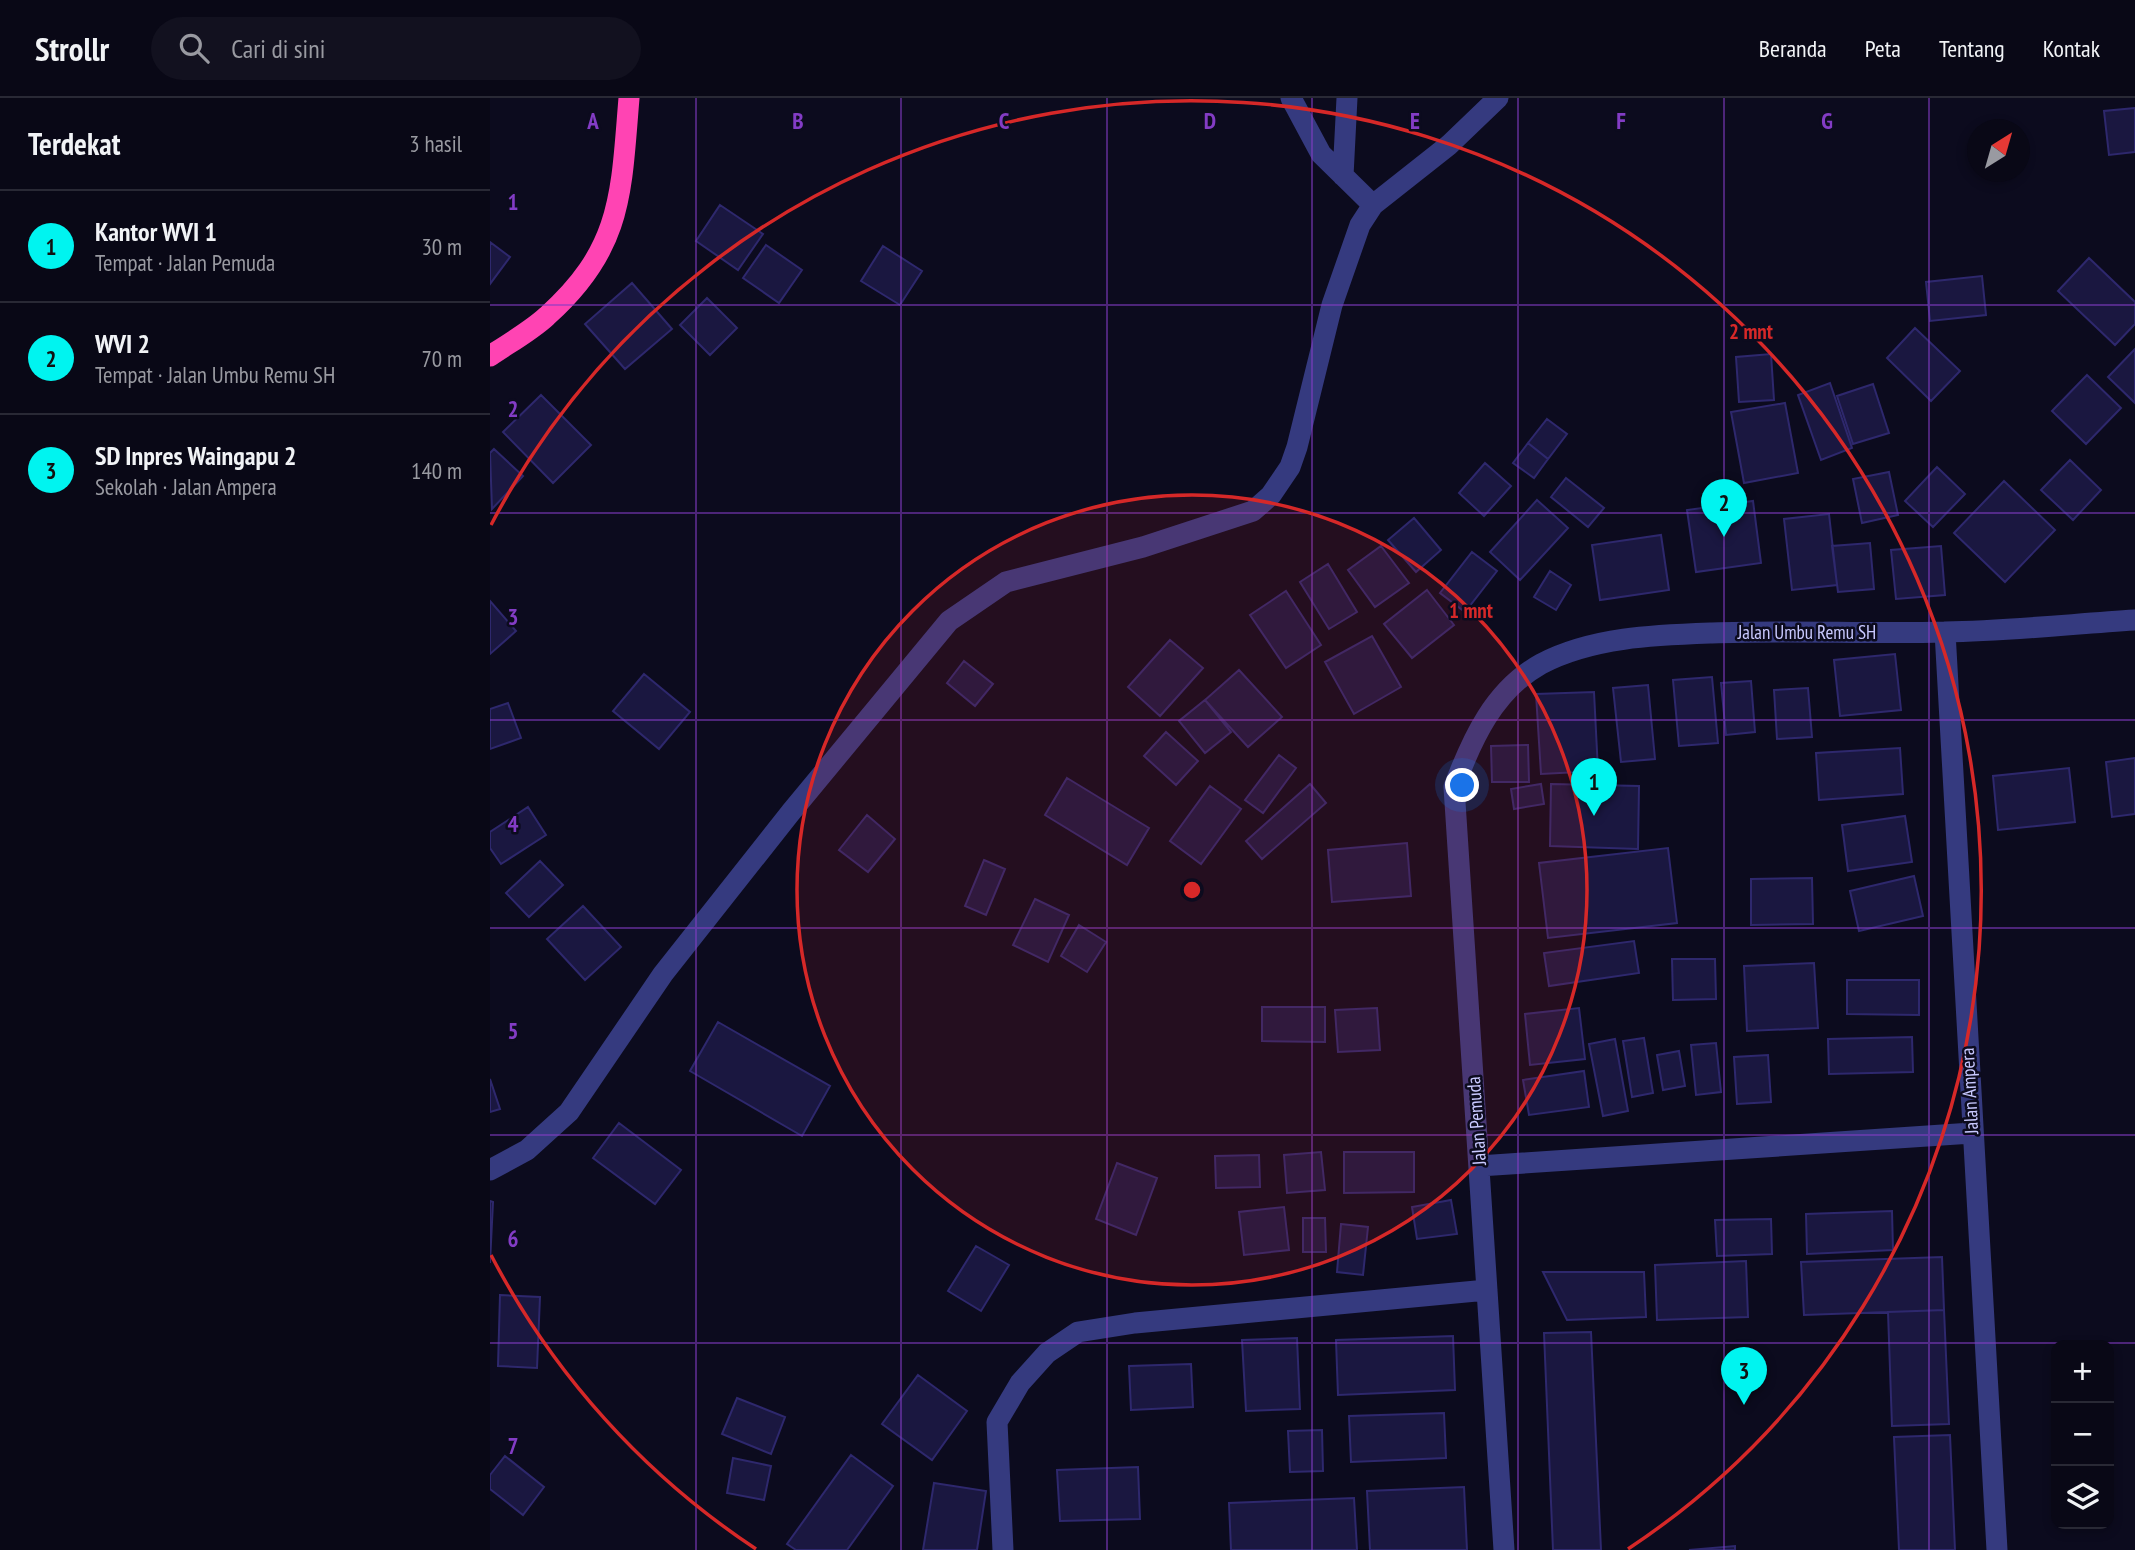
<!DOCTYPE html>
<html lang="id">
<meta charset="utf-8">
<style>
body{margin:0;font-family:"PT Sans Narrow",sans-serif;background:#12111f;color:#f1f3f6}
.controls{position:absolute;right:21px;bottom:21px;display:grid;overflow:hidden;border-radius:14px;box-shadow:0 4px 10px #0003}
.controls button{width:63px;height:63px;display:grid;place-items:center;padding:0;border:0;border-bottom:2px solid #292935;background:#090816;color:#f1f3f6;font:35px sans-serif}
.compass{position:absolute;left:1477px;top:21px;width:63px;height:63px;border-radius:50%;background:#090816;box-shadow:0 4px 10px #0003;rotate:37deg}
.you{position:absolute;left:973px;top:688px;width:24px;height:24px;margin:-18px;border:5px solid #fff;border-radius:50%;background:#1a73e8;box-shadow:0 0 0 10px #1a73e833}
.badge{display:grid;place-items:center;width:46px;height:46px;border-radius:50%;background:#00f4f0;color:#111;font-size:23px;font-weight:700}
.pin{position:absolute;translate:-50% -58px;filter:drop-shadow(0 2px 4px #0008)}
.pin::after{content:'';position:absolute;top:37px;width:24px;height:21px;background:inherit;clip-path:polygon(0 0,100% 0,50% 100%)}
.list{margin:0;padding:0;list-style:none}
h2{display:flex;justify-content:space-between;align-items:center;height:91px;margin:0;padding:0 28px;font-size:30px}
h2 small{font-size:23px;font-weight:400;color:#999aa1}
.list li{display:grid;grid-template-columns:46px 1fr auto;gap:21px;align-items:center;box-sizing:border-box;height:112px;padding:0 28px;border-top:2px solid #292935}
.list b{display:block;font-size:26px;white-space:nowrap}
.list p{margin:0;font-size:23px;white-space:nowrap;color:#999aa1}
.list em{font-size:23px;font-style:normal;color:#999aa1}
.icon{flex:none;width:38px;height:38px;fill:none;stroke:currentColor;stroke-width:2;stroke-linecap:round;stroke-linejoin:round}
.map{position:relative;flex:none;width:1645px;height:1452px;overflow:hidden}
header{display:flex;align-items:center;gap:42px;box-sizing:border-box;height:98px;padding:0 35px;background:#090816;border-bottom:2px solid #292935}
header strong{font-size:33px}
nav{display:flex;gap:38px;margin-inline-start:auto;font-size:24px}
.search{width:490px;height:63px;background:#12111f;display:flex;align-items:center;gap:18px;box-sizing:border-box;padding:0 24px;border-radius:38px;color:#999aa1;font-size:26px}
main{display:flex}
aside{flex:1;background:#090816}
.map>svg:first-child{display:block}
.building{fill:#1a1740;stroke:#2e286d;stroke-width:2}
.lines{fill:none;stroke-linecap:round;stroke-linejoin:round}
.minor{stroke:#353a7f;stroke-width:21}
.highway{stroke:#ff44b3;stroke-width:21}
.grid{fill:none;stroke:#833cc5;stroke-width:2;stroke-opacity:0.55}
.ring{fill:none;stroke:#d62828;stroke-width:3.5}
.labels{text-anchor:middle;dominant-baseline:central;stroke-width:5;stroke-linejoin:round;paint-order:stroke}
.street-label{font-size:19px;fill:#c9c9ff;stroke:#0c0b1e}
.grid-label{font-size:23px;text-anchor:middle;font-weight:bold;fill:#833cc5;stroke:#0c0b1e;stroke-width:5;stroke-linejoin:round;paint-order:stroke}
.centre{fill:#d62828;stroke:#0c0b1e;stroke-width:3.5}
.ring-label{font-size:21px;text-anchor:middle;font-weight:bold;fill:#d62828;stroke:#0c0b1e;stroke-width:5;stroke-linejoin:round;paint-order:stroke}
</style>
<header>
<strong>Strollr</strong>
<div class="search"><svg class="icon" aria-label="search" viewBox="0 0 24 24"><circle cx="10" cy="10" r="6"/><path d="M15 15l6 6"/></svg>Cari di sini</div>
<nav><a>Beranda</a><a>Peta</a><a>Tentang</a><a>Kontak</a></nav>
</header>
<main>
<aside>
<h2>Terdekat<small>3 hasil</small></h2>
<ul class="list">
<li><span class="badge">1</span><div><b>Kantor WVI 1</b><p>Tempat · Jalan Pemuda</p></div><em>30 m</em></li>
<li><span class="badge">2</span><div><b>WVI 2</b><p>Tempat · Jalan Umbu Remu SH</p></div><em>70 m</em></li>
<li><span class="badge">3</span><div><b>SD Inpres Waingapu 2</b><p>Sekolah · Jalan Ampera</p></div><em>140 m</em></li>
</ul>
</aside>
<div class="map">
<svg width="1645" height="1452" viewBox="0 0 1645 1452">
<rect width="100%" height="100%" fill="#0c0b1e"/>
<path class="building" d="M1645,10v44l-26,3 -5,-44z
M230,107l43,29 -25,36 -42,-29z
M0,144l20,15 -20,27z
M276,147l36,25 -23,33 -36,-25z
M393,148l39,25 -22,34 -39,-24z
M1599,160l46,44v22l-20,21 -57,-54z
M1492,178l4,39 -56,6 -4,-39z
M142,185l40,46 -47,40 -40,-45z
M217,200l30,30 -27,27 -30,-30z
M1425,230l45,43 -29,30 -44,-43z
M1645,251v54l-27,-26z
M1281,256l3,46 -35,2 -3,-45z
M1597,277l34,33 -35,36 -34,-33z
M1340,285l22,65 -31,12 -23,-65z
M1383,286l16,49 -36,11 -16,-48z
M51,297l50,50 -38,38 -50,-51z
M1295,305l13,70 -54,10 -13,-71z
M1057,321l20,15 -19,25 -20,-16z
M1038,345l20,16 -14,19 -21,-15z
M4,351l29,27 -31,33 -2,-56z
M1580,362l31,30 -28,30 -32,-30z
M995,365l26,23 -27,30 -25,-23z
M1447,369l28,27 -32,33 -28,-26z
M1399,374l9,43 -36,8 -9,-44z
M1076,380l38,30 -16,19 -37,-30z
M1514,383l51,49 -50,52 -51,-49z
M1047,402l31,28 -48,52 -30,-28z
M1263,403l8,62 -65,9 -9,-62z
M1339,416l8,71 -45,5 -8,-71z
M924,420l27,32 -25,22 -28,-32z
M1171,437l8,55 -69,10 -8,-55z
M1380,445l4,46 -36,3 -6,-46z
M891,448l28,37 -34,24 -27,-37z
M1451,448l4,49 -49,4 -5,-49z
M982,454l25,19 -32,41 -25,-19z
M838,466l29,48 -28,17 -29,-47z
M1060,473l21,14 -15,25 -22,-13z
M937,492l27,35 -42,33 -28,-34z
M796,493l35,54 -35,23 -36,-53z
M0,503l26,30 -26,23z
M882,538l29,51 -47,27 -29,-52z
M680,542l33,28 -43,48 -32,-29z
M1405,556l6,56 -61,6 -6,-56z
M474,563l29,23 -18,22 -28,-23z
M749,572l43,47 -34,30 -43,-47z
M154,576l46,38 -31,37 -46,-38z
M1222,579l6,66 -39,3 -6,-66z
M1261,583l4,51 -29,3 -5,-52z
M1158,587l7,74 -34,3 -8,-74z
M1318,590l4,49 -35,2 -3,-49z
M1104,594l4,79 -57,3 -5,-80z
M715,602l26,32 -26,21 -26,-32z
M18,605l13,35 -31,11v-40z
M676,634l32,29 -22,24 -32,-29z
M1038,647l1,37h-37l-1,-36z
M1410,650l3,46 -84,6 -3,-47z
M789,657l17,13 -33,45 -18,-13z
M1645,660v56l-23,3 -6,-55z
M1579,670l6,54 -77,8 -5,-54z
M577,680l82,50 -22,37 -82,-50z
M820,686l16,19 -64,56 -16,-18z
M1051,686l3,20 -30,5 -3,-20z
M1061,686l88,2 -1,63 -88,-3z
M720,688l31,23 -40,55 -31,-23z
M38,709l18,28 -45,29 -11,-16v-16z
M377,717l28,24 -27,33 -29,-22z
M1415,718l7,46 -64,9 -6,-46z
M917,745l4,53 -79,6 -4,-52z
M1178,750l9,75 -129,15 -9,-75z
M494,762l21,9 -19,46 -21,-9z
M50,763l23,24 -34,32 -23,-24z
M1424,778l9,40 -64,15 -9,-40z
M1322,780l1,46 -62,1v-46z
M545,801l34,16 -21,47 -35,-17z
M93,808l38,41 -36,33 -38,-41z
M589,827l27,17 -19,30 -26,-16z
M1144,843l5,32 -90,13 -5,-33z
M1182,861h43l1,40 -43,1z
M1324,865l4,65 -71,3 -3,-65z
M1357,882h72v35l-72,-1z
M772,909h63v35l-63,-1z
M887,910l3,42 -42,2 -3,-42z
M1089,910l6,51 -55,6 -5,-51z
M228,924l112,64 -28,50 -112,-65z
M1422,939l1,35 -84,2 -1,-35z
M1154,940l9,55 -21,4 -9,-56z
M1125,941l13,72 -25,5 -14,-72z
M1226,945l5,49 -25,3 -5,-50z
M1189,953l6,35 -22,4 -6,-35z
M1278,957l3,47 -34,2 -3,-47z
M1094,973l5,36 -60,8 -6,-35z
M0,981l10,30 -10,3z
M129,1025l62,47 -26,34 -62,-46z
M831,1054l4,38 -38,3 -3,-38z
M854,1054h70v40l-70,1z
M769,1057l1,32 -44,1 -1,-32z
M627,1065l40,15 -21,57 -40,-16z
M961,1102l6,34 -40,5 -5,-32z
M0,1103l3,1 -3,61z
M794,1109l5,43 -45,5 -5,-43z
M1402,1113l1,39 -86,4 -1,-40z
M813,1120h22l1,34h-23z
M1281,1121l1,35 -55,2 -2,-36z
M851,1126l27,3 -5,48 -26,-3z
M486,1148l33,19 -28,46 -33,-20z
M1452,1159l2,53 -140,5 -3,-53z
M1256,1163l2,56 -91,3 -2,-55z
M1053,1174h101l2,45 -79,3z
M10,1197l40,2 -3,71 -39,-2z
M1454,1212l5,114 -57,2 -4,-114z
M1101,1234l10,218h-48l-9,-217z
M963,1238l2,54 -117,5 -2,-55z
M807,1240l3,71 -54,2 -4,-71z
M701,1266l2,43 -62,3 -2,-44z
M428,1277l49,36 -35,49 -50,-36z
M247,1300l48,19 -14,37 -49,-20z
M954,1315l2,45 -95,4 -2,-46z
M832,1332l1,41 -33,1 -2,-41z
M1460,1337l5,115h-56l-5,-113z
M361,1357l42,31 -46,64h-51l-9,-6z
M15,1358l39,31 -21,28 -33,-26v-14z
M243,1360l38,8 -7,34 -37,-7z
M648,1369l2,52 -80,2 -3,-51z
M444,1385l52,8 -9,59h-54z
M974,1389l3,63h-97l-3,-59z
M864,1400l3,52h-126l-2,-47z
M1245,1448v4h-46z"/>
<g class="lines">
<path class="minor" d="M801,0l30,56 52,51
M853,78l4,-78
M1455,534l52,918
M989,1068l493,-33
M0,1072l37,-20 42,-38 94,-138 128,-162 158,-191 57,-39 137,-35 110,-36 18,-16 19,-28 7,-20 35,-142 28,-80 13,-20 76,-60 49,-47
M513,1452l-6,-128 23,-39 27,-30 31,-21 57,-9 352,-33
M1014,1452l-50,-763c18,-48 40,-97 87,-123 51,-27 115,-29 171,-31 77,-3 155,1 233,-1 63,-1 127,-8 190,-12"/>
<path class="highway" d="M0,258c19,-13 41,-25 57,-40 76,-68 74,-123 82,-218"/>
</g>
<path class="grid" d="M206,0v1452M411,0v1452M617,0v1452M822,0v1452M1028,0v1452M1234,0v1452M1439,0v1452M0,207h1645M0,415h1645M0,622h1645M0,830h1645M0,1037h1645M0,1245h1645"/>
<circle cx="702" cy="792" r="395" fill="#d62828" fill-opacity=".12"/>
<g class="ring">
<circle cx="702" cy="792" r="395"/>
<path d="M266 1451A790 790 0 0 1 1 1157M1 427A790 790 0 1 1 1138 1451"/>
</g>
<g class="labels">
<g class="street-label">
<text x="1317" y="534">Jalan Umbu Remu SH</text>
<text transform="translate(1479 993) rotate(-93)">Jalan Ampera</text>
<text transform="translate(986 1023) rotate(-94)">Jalan Pemuda</text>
</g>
</g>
<g class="grid-label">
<text x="103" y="31">A</text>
<text x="308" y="31">B</text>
<text x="514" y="31">C</text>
<text x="720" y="31">D</text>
<text x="925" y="31">E</text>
<text x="1131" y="31">F</text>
<text x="1337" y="31">G</text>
<text x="23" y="112">1</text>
<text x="23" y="319">2</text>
<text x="23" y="527">3</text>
<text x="23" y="734">4</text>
<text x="23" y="941">5</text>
<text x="23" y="1149">6</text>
<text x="23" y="1356">7</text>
</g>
<circle cx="702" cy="792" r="10" class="centre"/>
<g class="ring-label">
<text x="1261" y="241">2 mnt</text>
<text x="981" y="520">1 mnt</text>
</g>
</svg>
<div class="controls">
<button>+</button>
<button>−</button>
<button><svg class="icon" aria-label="layers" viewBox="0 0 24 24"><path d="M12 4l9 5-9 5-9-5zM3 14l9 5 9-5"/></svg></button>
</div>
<svg class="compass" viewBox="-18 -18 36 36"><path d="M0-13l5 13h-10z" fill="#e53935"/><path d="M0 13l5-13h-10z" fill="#999aa1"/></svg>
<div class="you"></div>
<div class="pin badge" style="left:1104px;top:718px">1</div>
<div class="pin badge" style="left:1234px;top:439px">2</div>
<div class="pin badge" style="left:1254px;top:1307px">3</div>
</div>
</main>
